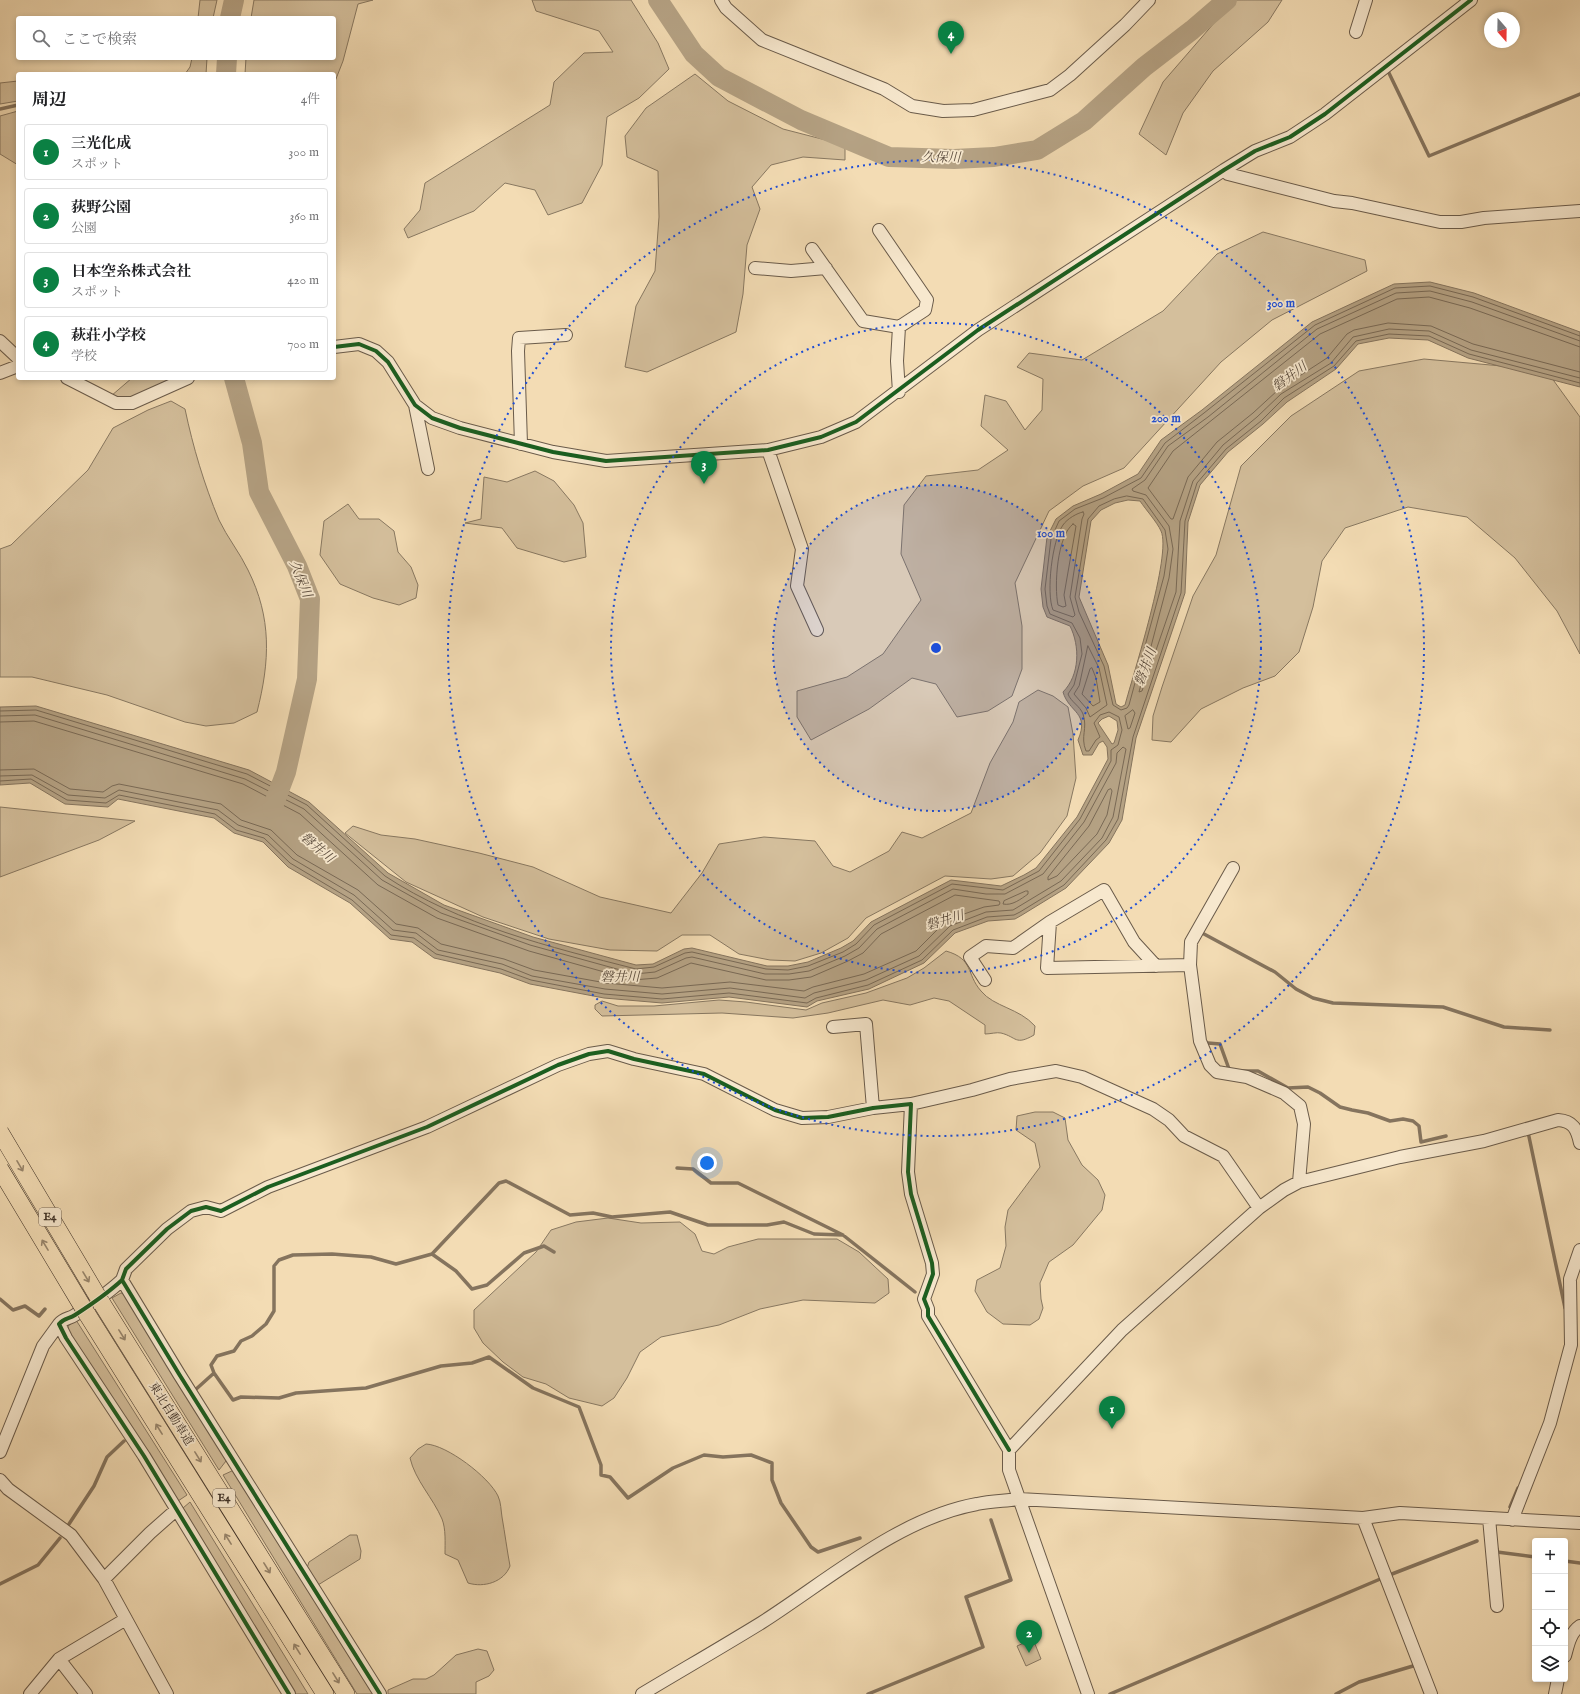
<!DOCTYPE html>
<html lang="ja">
<meta charset="utf-8">
<style>
body{margin:0;font-family:"IM FELL English","Noto Serif JP",serif;background:#f6f6f6;color:#202124}
.controls{position:absolute;right:12px;bottom:12px;display:grid;overflow:hidden;border-radius:4px;box-shadow:0 2px 6px #0003}
.controls button{width:36px;height:36px;display:grid;place-items:center;padding:0;border:0;border-bottom:1px solid #e0e0e0;background:#fff;color:#202124;font:20px sans-serif}
.compass{position:absolute;left:1484px;top:12px;width:36px;height:36px;border-radius:50%;background:#fff;box-shadow:0 2px 6px #0003;rotate:160deg}
.you{position:absolute;left:707px;top:1163px;width:14px;height:14px;margin:-10px;border:3px solid #fff;border-radius:50%;background:#1a73e8;box-shadow:0 0 0 6px #1a73e833}
.badge{display:grid;place-items:center;width:26px;height:26px;border-radius:50%;background:#0b8043;color:#fff;font-size:13px;font-weight:700}
.pin{position:absolute;translate:-50% -33px;filter:drop-shadow(0 1px 2px #0008)}
.pin::after{content:'';position:absolute;top:21px;width:14px;height:12px;background:inherit;clip-path:polygon(0 0,100% 0,50% 100%)}
.list{margin:0;padding:0;list-style:none}
h2{display:flex;justify-content:space-between;align-items:center;height:52px;margin:0;padding:0 16px;font-size:17px}
h2 small{font-size:13px;font-weight:400;color:#757577}
.list li{display:grid;grid-template-columns:26px 1fr auto;gap:12px;align-items:center;box-sizing:border-box;height:56px;margin:0 8px 8px;padding:0 8px;border:1px solid #e0e0e0;border-radius:4px}
.list b{display:block;font-size:15px;white-space:nowrap}
.list p{margin:0;font-size:13px;white-space:nowrap;color:#757577}
.list em{font-size:13px;font-style:normal;color:#757577}
.icon{flex:none;width:22px;height:22px;fill:none;stroke:currentColor;stroke-width:2;stroke-linecap:round;stroke-linejoin:round}
.map{position:relative;flex:none;width:1580px;height:1694px;overflow:hidden}
.search{position:absolute;background:#fff;box-shadow:0 2px 6px #0003;left:16px;top:16px;width:320px;height:44px;display:flex;align-items:center;gap:10px;box-sizing:border-box;padding:0 14px;border-radius:4px;color:#757577;font-size:15px}
.panel{position:absolute;background:#fff;box-shadow:0 2px 6px #0003;left:16px;top:72px;width:320px;height:308px;border-radius:4px}
.map>svg:first-child{display:block}
.green{fill:#d4bf9c;stroke:#887861}
.water{fill:#b5a284;stroke:#85745e;fill-rule:evenodd}
.lines{fill:none;stroke-linecap:round;stroke-linejoin:round}
.shore{stroke:#796955;stroke-width:1}
.stream{stroke:#85745e;stroke-width:3.5}
.river{stroke:#b5a284;stroke-width:20}
.minor-casing{stroke:#6a5b4a;stroke-width:14}
.highway-casing{stroke:#3d3026;stroke-width:18}
.minor{stroke:#f7e8ce;stroke-width:12}
.highway{stroke:#f3dcb4;stroke-width:17}
.highway-bridge-casing{stroke:#3d3026;stroke-width:18;stroke-linecap:butt}
.highway-bridge{stroke:#f3dcb4;stroke-width:17}
.cycleway-casing{stroke:#f7e8ce;stroke-width:6}
.cycleway{stroke:#1b5e20;stroke-width:4}
.oneway{stroke:#98866d}
.ring{fill:none;stroke:#1d4ed8;stroke-width:2;stroke-dasharray:2 4}
.labels{text-anchor:middle;dominant-baseline:central;stroke-width:3.5;stroke-linejoin:round;paint-order:stroke}
.shield{fill:#f7e8ce;stroke:#756758;stroke-width:1}
.shield-label{font-size:11px;font-weight:bold;fill:#3d3026}
.street-label{font-size:12px;fill:#3d3026;stroke:#f7e8ce}
.water-label{font-size:13px;font-style:italic;fill:#5b4c3e;stroke:#f7e8ce}
.centre{fill:#1d4ed8;stroke:#f7e8ce;stroke-width:2}
.ring-label{font-size:12px;text-anchor:middle;font-weight:bold;fill:#1d4ed8;stroke:#f7e8ce;stroke-width:3.5;stroke-linejoin:round;paint-order:stroke}
</style>
<div class="map">
<svg width="1580" height="1694" viewBox="0 0 1580 1694">
<rect width="100%" height="100%" fill="#f3dcb4"/>
<filter id="stains"><feTurbulence type="fractalNoise" baseFrequency=".005" numOctaves="4"/><feColorMatrix values="0 0 0 0 .2 0 0 0 0 .09 0 0 0 0 .02 0 0 0 .5 -.17"/></filter>
<radialGradient id="worn" r=".72"><stop offset=".6" stop-color="#630" stop-opacity="0"/><stop offset="1" stop-color="#630" stop-opacity=".3"/></radialGradient>
<path class="green" d="M200,0h17l-4,18h-15z
M254,0h119l-15,4 -15,57 -9,23v-10h-89l1,-16h88v-40h-83z
M532,0h99l27,43 11,26 -30,29 -32,19 -5,48 -20,38 -34,12 -13,-25 -30,-7 -31,28 -66,27 -4,-9 16,-19 5,-27 125,-78 4,-23 30,-29 29,-1 -14,-21 -63,-20z
M1234,0h48l-14,22 -55,49 -30,42 -17,42 -27,-21 24,-52z
M192,58h15l-1,16h-21l5,-7z
M695,74l33,27 55,28 62,16v15l-42,-3 -32,8 -19,22 8,22 -13,36 -4,49 -7,38 -89,40 -22,-5 11,-61 19,-35 4,-54 -1,-46 -31,-14 -2,-21 21,-28z
M18,81v20l-18,3v-21z
M18,111v54l-18,-11v-38z
M1263,232l102,28 2,11 -95,49 -51,42 -97,106 -41,18 -34,25 -34,72 7,43v43l-10,27 -24,15 -31,6 -21,-33 -24,-6 -43,31 -58,31 -14,-23v-26l50,-14 36,-23 38,-54 -20,-46 3,-49 22,-29 52,-6 30,-20 -27,-24 4,-31 21,6 19,29 17,-20 1,-31 -26,-12 12,-14 53,7 81,-49 54,-57z
M1424,359l122,11 34,47v237l-23,-43 -42,-53 -48,-41 -59,-10 -63,21 -23,33 -9,46 -14,45 -24,24 -32,12 -42,21 -30,33 -19,-2 1,-24 9,-29 31,-91 23,-41 25,-89 50,-50 68,-45z
M132,378h40l-43,22 -18,-4z
M171,401l14,8c8,38 19,75 34,111 8,17 21,33 29,50 24,48 22,91 9,142l-23,11 -28,3 -21,-4 -78,-27 -75,-18h-32v-128l11,-4 77,-75 25,-42 35,-18z
M535,471l19,10 20,24 9,18 3,34 -22,5 -47,-14 -15,-20 -37,-5 16,-4 3,-42 23,5z
M348,504l11,15h20l15,12 4,21 13,15 7,18 -2,13 -17,7 -26,-7 -33,-14 -20,-29 4,-34z
M1038,690l15,6 15,11 5,27 3,44 -9,38 -27,37 -27,23 -22,3 -46,-3 -79,42 -18,20 -27,15 -26,8 -25,-1 -31,-6 -29,-19h-28l-25,16 -47,-1 -61,-11 -66,-22 -77,-35 -61,-49 8,-7 28,9 34,4 64,14 54,14 67,30 71,16 31,-40 17,-29 45,-7 51,4 18,25 17,6 39,-21 13,-19 20,6 49,-25 19,-50 23,-41 6,-20z
M0,807l135,14 -36,19 -99,37z
M946,951c28,8 20,23 35,40 13,16 38,17 54,35l-1,9c-19,11 -17,2 -33,-2 -4,-1 -11,1 -16,1v-9l-36,-24 -15,-3 -24,7 -27,-5 -55,13 -35,5 -71,-5 -120,3 -7,-7v-4l7,-4 16,5h36l65,-6 27,2 60,8 16,-7 44,-10 41,-15 17,-10z
M1035,1112h18l12,6 3,22 14,25 16,15 7,15 -3,15 -29,35 -24,17 -9,21 1,16 2,9 -4,11 -9,6 -27,-1 -16,-12 -12,-21 2,-11 23,-12 6,-22 -1,-19 3,-17 32,-43 -5,-24 -19,-13 1,-14z
M608,1218l33,5 39,-1 15,12 7,17 12,3 14,-7 30,-8h79l22,13 29,27 1,14 -14,10 -72,-3 -43,9 -41,16 -58,12 -21,15 -13,26 -13,20 -12,8 -33,-8 -23,-14 -23,-7 -20,-15 -20,-19 -9,-15v-18l62,-58 15,-22 25,-8z
M121,1293l4,1 100,163 1,4 -7,9 -107,-172z
M76,1320l111,175 -9,6 -109,-167 -1,-8z
M426,1444c21,1 63,33 72,52 3,6 3,15 4,21 3,17 5,33 8,49 -6,16 -26,22 -42,17l-10,-23 -13,-6c0,-11 1,-25 -3,-35 -9,-21 -27,-39 -32,-61l8,-9z
M234,1470l139,224h-16l-134,-219z
M190,1502l118,192h-16l-109,-186z
M350,1535h7l4,16 -1,8 -42,26 -11,-17 2,-6z
M1033,1639l8,20 -15,7 -9,-20z
M478,1649l9,2 7,19 -5,6 -13,6v12h-88v-4l25,-11h13l8,-4 22,-20z"/>
<path class="water" d="M1430,282l44,11 106,39v55l-112,-29 -40,-18 -39,-2 -31,6 -22,25 -49,33 -24,22 -35,28 -28,33 -12,37 -3,71 -49,145 -14,82 -13,23 -43,45 -44,27 -7,4 -27,2 -33,12 -31,30 -55,26 -52,12 -10,6 -78,-10 -67,6 -58,-5 -74,-14 -30,-11 -66,-15 -22,-16 -22,-3 -40,-36 -62,-36 -25,-25 -29,-9 -20,-15 -96,-19 -10,8 -43,-3 -35,-21 -30,2v-78l36,-1 213,64 60,32 79,71 56,32 89,32 103,28 17,-1 31,-15 8,-1 75,18h21l20,-4 33,-14 12,-7 18,-19 80,-42 50,6 23,-11 12,-7 41,-51 31,-58 -1,-12 -4,-6 -4,2 -7,12h-9l-5,-15c12,-28 -9,-27 -15,-48 17,-17 17,-46 7,-66l-23,-9 -4,-10 -2,-18 6,-52 9,-18 17,-13 28,-12 37,-20 23,-34 41,-30 110,-88 82,-38zM1128,500l12,1c6,9 17,21 21,30 11,23 -28,144 -36,174l-4,2 -5,-3 -8,-39 -29,-68 12,-76 10,-11 14,-7zM1109,716l8,5 1,9 -4,13 -2,1 -14,-21 4,-4z"/>
<g class="lines">
<path class="shore" d="M1580,341l-108,-39 -42,-11 -34,2 -79,36 -109,88 -40,29 -23,34 -13,9 1,2 13,4 23,31 4,23 -4,29 -30,114 3,-1 34,-99 4,-71 13,-40 30,-36 34,-28 24,-23 50,-31 22,-26 36,-8 40,2 42,19 109,28
M1580,347l-110,-39 -41,-11 -32,2 -77,35 -147,117 -25,37 23,31h2l15,-42 29,-35 36,-29 25,-23 49,-32 20,-24 7,-4 34,-7 43,3 42,18 107,28
M1127,496l16,3 22,31 3,19 -4,27 -35,129 -2,3 -6,2 -8,-5 -9,-39 -25,-54 -4,-15 13,-78 11,-13 15,-7z
M1083,512l1,2 -2,5 -12,78 5,18 -2,2 -20,-7c-7,-17 -1,-70 10,-85 4,-6 14,-12 20,-13z
M1073,524l3,2 -1,6 -11,63 2,11 -3,1 -5,-2c-4,-19 -1,-69 15,-81z
M1088,646l11,22 8,37 -17,12 -4,-9 -12,-14 5,-8z
M1092,668l4,10 4,24 -7,4 -11,-12 8,-25z
M1133,710l2,3 -5,15 -2,1 -3,-13z
M0,711l36,-1 211,64 60,31 78,71c74,49 165,71 251,93l18,-2 31,-14 7,-1 74,17 22,1 20,-4 35,-14 13,-8 18,-19 78,-41 51,6 36,-19 41,-52 31,-58v-11l7,-5 4,-15 -3,-13 -10,-5 -9,3 -6,8 6,14 -4,3 -7,11h-3c-6,-15 2,-22 -3,-37 -3,-8 -12,-12 -15,-20l6,-9 8,-31 -2,-16 -8,-15 -22,-9 -3,-8 -2,-17 6,-50 8,-18 16,-12 28,-11 38,-20 24,-35 39,-30 111,-88 80,-37 35,-2 43,11 107,39
M0,716l35,-1 210,64 59,30 78,71 59,33 89,32 105,29 20,-2 31,-14 6,-1 73,17h24l20,-3 36,-15 14,-8 18,-19 76,-40 33,5h19l38,-20 41,-52 32,-59 1,-10 6,-6 3,2 -13,68 -11,21 -41,43 -48,29 -27,2 -36,14 -31,30 -53,24 -52,13 -9,5 -75,-10 -68,6 -57,-5 -73,-13 -30,-12 -64,-14 -22,-17 -23,-3 -39,-35 -61,-36 -25,-24 -30,-10 -20,-15 -99,-20 -14,8 -37,-3 -36,-20 -32,1
M0,722l34,-1 209,63 57,30 78,71 59,33 92,33 104,29 24,-2 34,-15 75,17h23l22,-3 37,-16 15,-8 18,-19 74,-39 44,6 1,2 -1,2 -15,2 -37,13 -31,31 -52,23 -51,13 -9,4 -74,-9 -68,6 -56,-5 -72,-13 -30,-11 -63,-15 -23,-16 -22,-4 -38,-34 -61,-35 -26,-25 -30,-10 -20,-16 -102,-20 -7,2 -9,6 -33,-3 -36,-20 -34,1
M0,781l31,-2 36,21 39,3 13,-8 96,19 21,16 28,8 26,25 62,37 39,35 23,3 22,16 65,15 30,11 73,14 58,5 67,-6 78,10 9,-5 52,-13 54,-25 31,-30 34,-13 27,-2 6,-3 44,-27 42,-45 12,-21 15,-82 48,-144 4,-72 12,-38 29,-34 35,-28 23,-23 50,-32 22,-25 33,-7 40,2 40,18 111,29
M1111,789l1,2 -5,24 -10,19 -40,42 -9,4v-3l41,-51 19,-36z
M1026,891h2v3c-7,5 -16,12 -25,10l1,-3z"/>
<path class="stream" d="M1388,71l41,85 151,-62
M0,109l18,-4
M1204,934l71,38 21,17 17,9 20,5 110,4 61,20 46,3
M1208,1043l12,1 9,25 2,1
M1243,1071h15l30,17 20,-1 12,6 20,14 12,3 16,3 22,8 13,-2 10,2 6,5 2,16 25,-6
M1528,1132l37,176
M677,1168l16,1 18,14h27l105,52 72,57
M432,1254l67,-71 7,-2 64,34 23,-2 19,4 58,-5 38,13h59l17,-3 30,12 29,1
M0,1299l13,11 12,-4 14,10 6,-7
M214,1373l19,27 8,-3 38,1 17,-5 70,-5 75,-22 31,-3 17,-6 44,31 46,19 22,58v10l9,2 18,21 45,-30 31,-13 19,2 28,-2 21,8v17l9,23 30,44 7,5 42,-14
M194,1391l20,-18 -3,-8 6,-9 17,-5 7,-10 11,-5 14,-12 8,-13v-45l5,-6 14,-5 39,-1 39,3 25,7 36,-10 24,17 16,18 15,-4 37,-32 20,-7 10,6
M1510,1507l8,-19
M69,1524l25,-38 13,-29 17,-16
M1497,1549v3l38,5
M1565,1561l15,2
M0,1584l38,-19 22,-27
M868,1694l115,-47 -17,-50 45,-17 -20,-60
M1110,1694l282,-120 85,-33
M1336,1694l23,-12 54,-16"/>
<path class="river" d="M658,0l36,54 25,23 82,43 88,37 65,2 40,-2 43,-7 47,-29 60,-54 48,-37 35,-30
M230,18l4,-18
M226,74l1,-16
M234,378l18,65 7,49 38,74 13,33 -3,80 -21,93 -14,37"/>
<g class="minor-casing">
<path id="minor" d="M721,0l5,8 36,32 122,49 28,17 31,5 30,-1 77,-20 20,-15 55,-50 24,-25
M1356,32l10,-32
M1224,170l4,4 106,27 18,2 88,19h21l23,-4 96,-7
M879,230l48,70 -2,10 -26,17 -2,34 2,31
M812,249l51,72 36,6
M755,268l36,3 35,-3
M0,341l18,17
M334,347l25,-3 17,7 12,11 27,43 17,13 28,10 93,24 53,9 162,-11 53,-13 35,-15 122,-92 246,-160 31,-19 35,-14 35,-23 146,-114
M0,373l18,-7
M67,378l49,25h16l56,-25
M415,405l13,64
M521,444l-3,-93 1,-13 47,-3
M768,450l34,99 -5,37 20,44
M1233,868l-42,74 -1,23 10,76 10,24 7,7 30,5 37,16 16,13 4,18 -5,58
M1050,922l-3,46 143,-3
M985,980l-15,-23 16,-11 27,2 37,-26 54,-32 30,52 22,24
M833,1027l33,-3 7,84
M911,1104l61,-14 38,-11 46,-8 26,6 71,32 16,11 15,16 39,20 36,52
M122,1280l4,-11 41,-40 24,-18 15,-4 15,4 47,-24 159,-60 131,-62 31,-11 19,-3 26,8 70,15 71,36 27,8 26,-1 45,-9 38,-4 -3,68 3,22 21,69 1,11 -9,25 4,10v7l81,134
M0,1452l43,-106 16,-22
M0,1480l8,9 63,46 33,44 63,115
M1363,1518l68,176
M1489,1518l8,88
M1512,1520l38,-97 21,-78 -1,-66 10,-29
M104,1579l46,-46 26,-23
M1565,1656c3,-11 5,-23 15,-30
M59,1659l27,35
M30,1694l29,-35 67,-40
M289,1694l-145,-238 -78,-118 -7,-14c5,-6 10,-5 16,-9 17,-11 33,-22 47,-35l57,94 201,320
M642,1694c40,-24 80,-47 119,-71 66,-42 138,-105 216,-119 14,-3 28,-3 42,-5l344,19 37,-5 180,10
M1088,1694l-79,-224v-20l113,-120 137,-122 25,-18 15,-8 101,-25 84,-16 74,-21c15,1 19,9 22,23
M1555,1694l3,-15"/>
</g>
<g class="highway-casing">
<path id="highway" d="M101,1302l245,392
M87,1314l238,380"/>
</g>
<use href="#minor" class="minor"/>
<use href="#highway" class="highway"/>
<g class="highway-bridge-casing">
<path id="highway-bridge" d="M0,1132l101,170
M0,1169l87,145"/>
</g>
<use href="#highway-bridge" class="highway-bridge"/>
<g class="cycleway-casing">
<path id="cycleway" d="M334,347l25,-3 17,7 12,11 27,43 17,13 28,10 93,24 53,9 162,-11 53,-13 35,-15 122,-92 246,-160 31,-19 35,-14 35,-23 146,-114
M122,1280l4,-11 41,-40 24,-18 15,-4 15,4 47,-24 159,-60 131,-62 31,-11 19,-3 26,8 70,15 71,36 27,8 26,-1 45,-9 38,-4 -3,68 3,22 21,69 1,11 -9,25 4,10v7l81,134
M289,1694l-145,-238 -78,-118 -7,-14c5,-6 10,-5 16,-9 17,-11 33,-22 47,-35l57,94 201,320"/>
</g>
<use href="#cycleway" class="cycleway"/>
</g>
<defs><path id="oneway-shaft" d="M-6 0H5M1.5-3L5.5 0L1.5 3" fill="none" stroke-width="1.6" stroke-linecap="round" stroke-linejoin="round"/></defs>
<g class="oneway">
<use href="#oneway-shaft" transform="translate(20 1166) rotate(60)"/>
<use href="#oneway-shaft" transform="translate(45 1245) rotate(-121)"/>
<use href="#oneway-shaft" transform="translate(86 1277) rotate(59)"/>
<use href="#oneway-shaft" transform="translate(122 1335) rotate(58)"/>
<use href="#oneway-shaft" transform="translate(159 1429) rotate(-122)"/>
<use href="#oneway-shaft" transform="translate(198 1457) rotate(58)"/>
<use href="#oneway-shaft" transform="translate(228 1539) rotate(-122)"/>
<use href="#oneway-shaft" transform="translate(267 1568) rotate(58)"/>
<use href="#oneway-shaft" transform="translate(297 1649) rotate(-122)"/>
<use href="#oneway-shaft" transform="translate(336 1678) rotate(58)"/>
</g>
<circle cx="936" cy="648" r="163" fill="#1d4ed8" fill-opacity=".12"/>
<g class="ring">
<circle cx="936" cy="648" r="163"/>
<circle cx="936" cy="648" r="325"/>
<circle cx="936" cy="648" r="488"/>
</g>
<g class="labels">
<g class="shield">
<rect x="39" y="1208" width="22" height="18" rx="3"/>
<rect x="213" y="1489" width="22" height="18" rx="3"/>
</g>
<g class="shield-label">
<text x="50" y="1217">E4</text>
<text x="224" y="1498">E4</text>
</g>
<g class="street-label">
<text transform="translate(171 1414) rotate(58)">東北自動車道</text>
</g>
<g class="water-label">
<text transform="translate(941 158) rotate(1)">久保川</text>
<text transform="translate(1290 377) rotate(-37)">磐井川</text>
<text transform="translate(300 579) rotate(68)">久保川</text>
<text transform="translate(1146 667) rotate(-70)">磐井川</text>
<text transform="translate(317 848) rotate(40)">磐井川</text>
<text transform="translate(945 921) rotate(-17)">磐井川</text>
<text x="620" y="977">磐井川</text>
</g>
</g>
<circle cx="936" cy="648" r="6" class="centre"/>
<g class="ring-label">
<text x="1281" y="307">300 m</text>
<text x="1166" y="422">200 m</text>
<text x="1051" y="537">100 m</text>
</g>
<rect width="100%" height="100%" filter="url(#stains)"/>
<rect width="100%" height="100%" fill="url(#worn)"/>
</svg>
<div class="controls">
<button>+</button>
<button>−</button>
<button><svg class="icon" aria-label="locate" viewBox="0 0 24 24"><circle cx="12" cy="12" r="6"/><path d="M12 2v4M12 18v4M2 12h4M18 12h4"/></svg></button>
<button><svg class="icon" aria-label="layers" viewBox="0 0 24 24"><path d="M12 4l9 5-9 5-9-5zM3 14l9 5 9-5"/></svg></button>
</div>
<svg class="compass" viewBox="-18 -18 36 36"><path d="M0-13l5 13h-10z" fill="#e53935"/><path d="M0 13l5-13h-10z" fill="#757577"/></svg>
<div class="you"></div>
<div class="pin badge" style="left:1112px;top:1429px">1</div>
<div class="pin badge" style="left:1029px;top:1653px">2</div>
<div class="pin badge" style="left:704px;top:484px">3</div>
<div class="pin badge" style="left:951px;top:54px">4</div>
<div class="search"><svg class="icon" aria-label="search" viewBox="0 0 24 24"><circle cx="10" cy="10" r="6"/><path d="M15 15l6 6"/></svg>ここで検索</div>
<section class="panel">
<h2>周辺<small>4件</small></h2>
<ul class="list">
<li><span class="badge">1</span><div><b>三光化成</b><p>スポット</p></div><em>300 m</em></li>
<li><span class="badge">2</span><div><b>荻野公園</b><p>公園</p></div><em>360 m</em></li>
<li><span class="badge">3</span><div><b>日本空糸株式会社</b><p>スポット</p></div><em>420 m</em></li>
<li><span class="badge">4</span><div><b>萩荘小学校</b><p>学校</p></div><em>700 m</em></li>
</ul>
</section>
</div>
